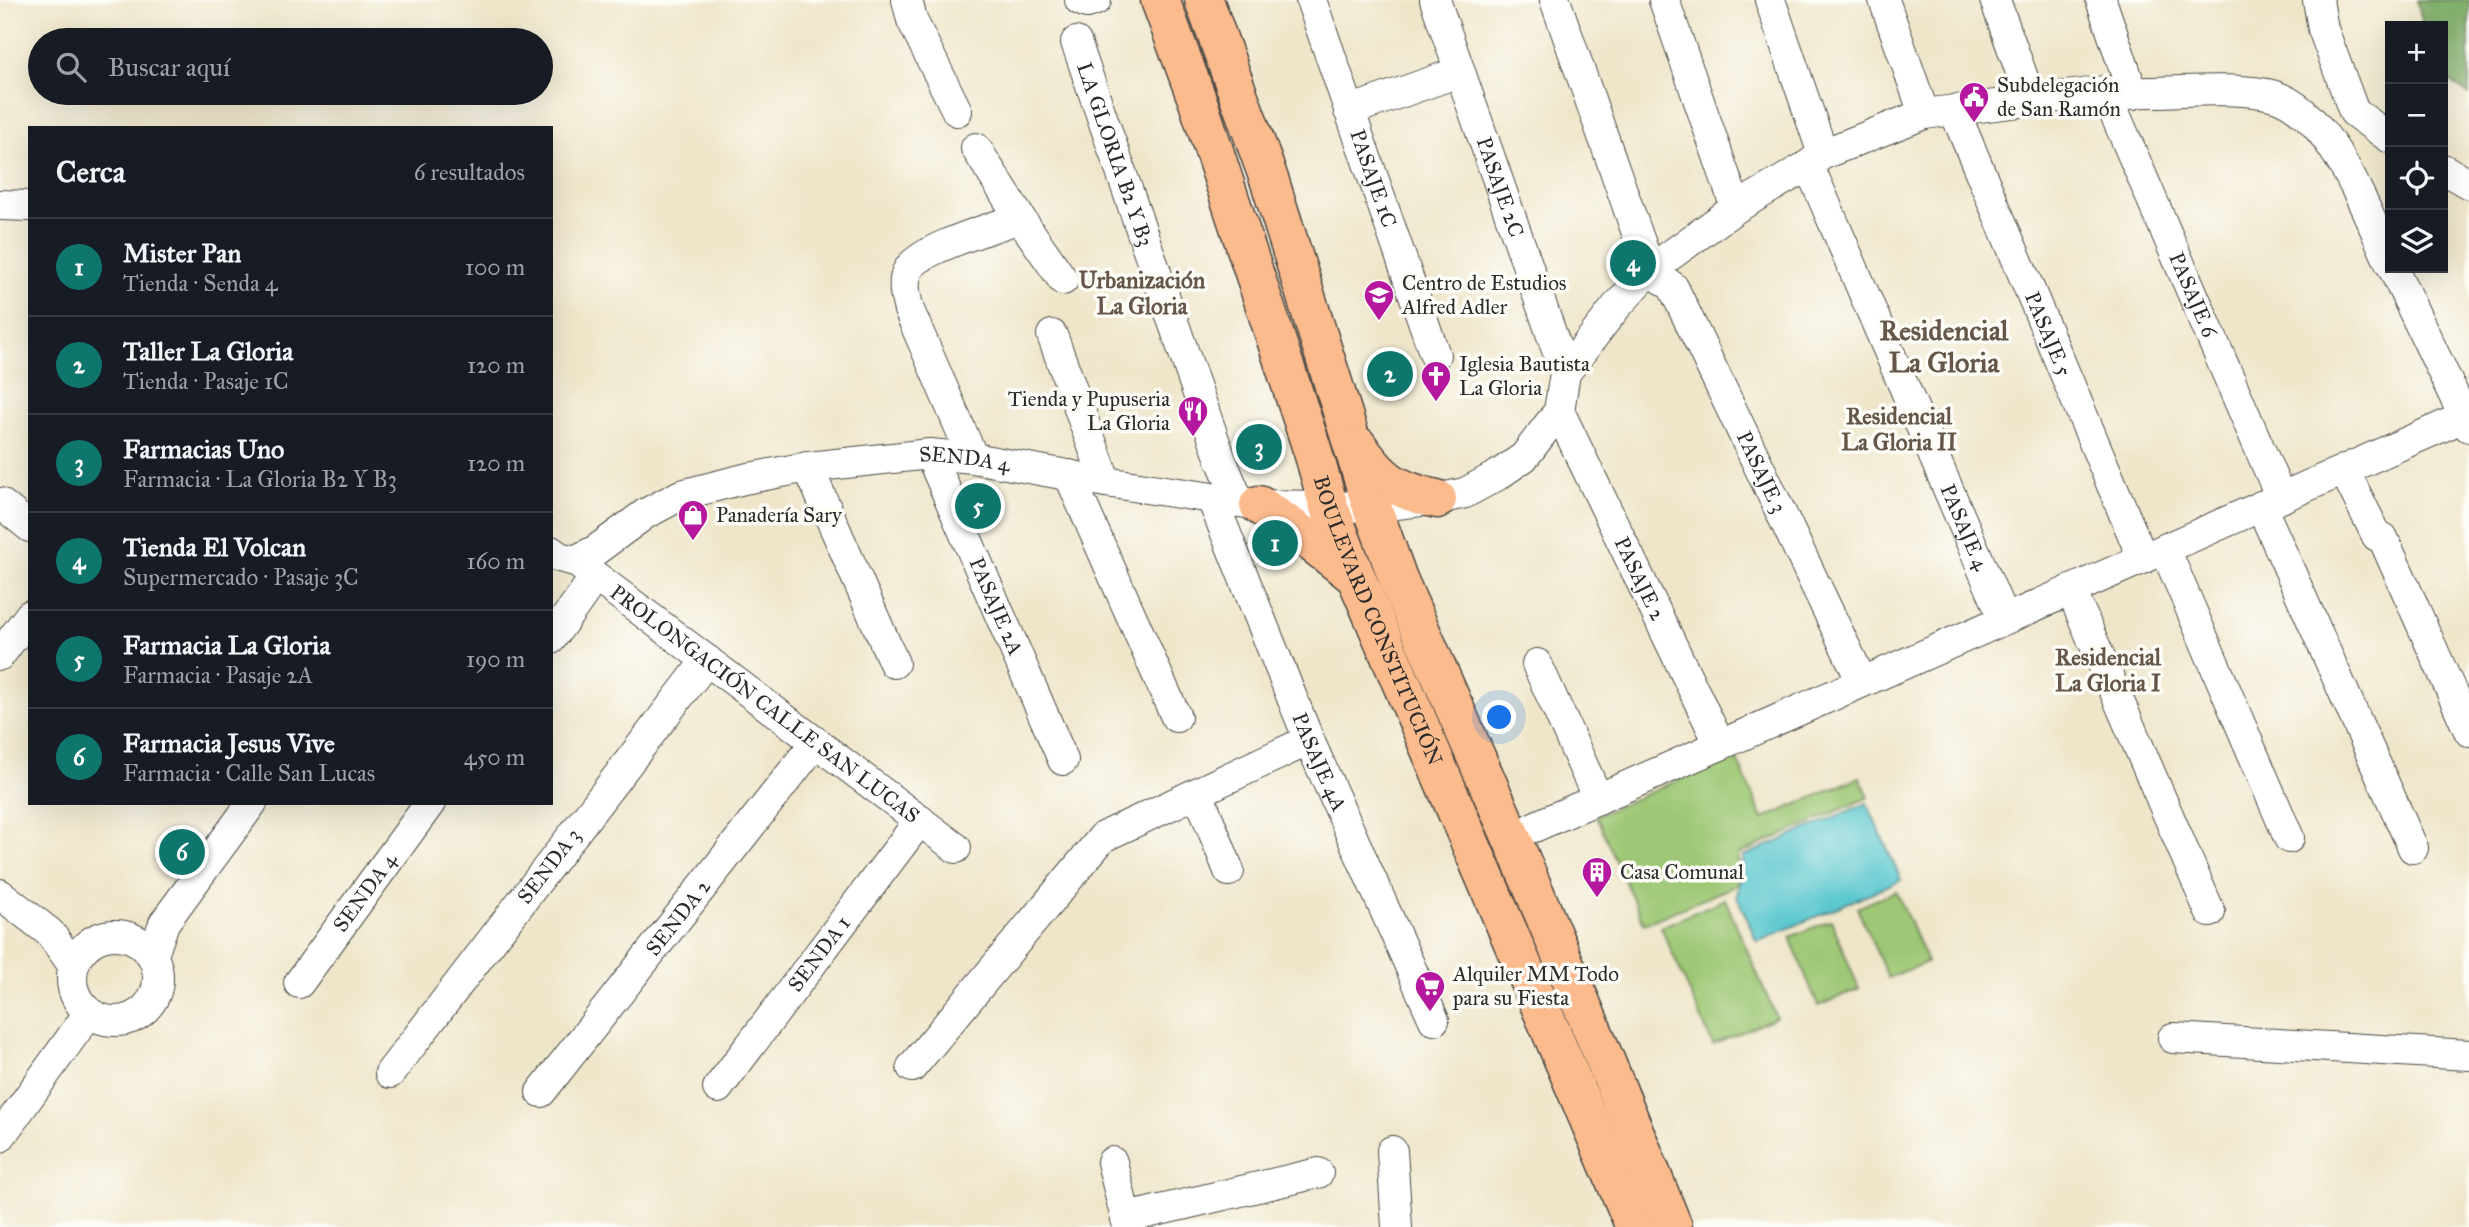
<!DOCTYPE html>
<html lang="es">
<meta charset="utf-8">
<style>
body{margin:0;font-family:"IM FELL Great Primer",serif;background:#242831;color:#f1f3f6}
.controls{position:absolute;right:21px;top:21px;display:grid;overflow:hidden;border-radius:0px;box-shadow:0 7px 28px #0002}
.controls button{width:63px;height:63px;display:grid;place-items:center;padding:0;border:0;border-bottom:2px solid #363941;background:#171b24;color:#f1f3f6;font:35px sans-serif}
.you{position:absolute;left:1500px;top:718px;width:24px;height:24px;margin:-18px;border:5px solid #fff;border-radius:50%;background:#1a73e8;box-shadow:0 0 0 10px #1a73e833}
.badge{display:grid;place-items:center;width:46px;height:46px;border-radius:50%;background:#0f766e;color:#fff;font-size:23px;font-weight:700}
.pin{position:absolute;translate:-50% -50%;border:4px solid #fff;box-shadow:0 2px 7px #0006}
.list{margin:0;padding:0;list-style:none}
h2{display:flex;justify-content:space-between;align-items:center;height:91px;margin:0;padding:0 28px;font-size:30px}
h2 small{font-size:23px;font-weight:400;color:#9ea1a6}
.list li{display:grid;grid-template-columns:46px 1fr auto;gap:21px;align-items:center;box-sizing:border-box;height:98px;padding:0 28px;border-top:2px solid #363941}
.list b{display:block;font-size:26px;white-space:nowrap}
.list p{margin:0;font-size:23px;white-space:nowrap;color:#9ea1a6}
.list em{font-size:23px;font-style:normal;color:#9ea1a6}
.icon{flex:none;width:38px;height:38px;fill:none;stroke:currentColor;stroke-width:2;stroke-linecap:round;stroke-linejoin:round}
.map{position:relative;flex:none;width:2469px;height:1227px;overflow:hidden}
.search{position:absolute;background:#171b24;box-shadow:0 7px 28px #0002;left:28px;top:28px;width:525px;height:77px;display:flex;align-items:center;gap:18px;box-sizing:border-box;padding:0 24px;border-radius:38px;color:#9ea1a6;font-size:26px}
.panel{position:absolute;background:#171b24;box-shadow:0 7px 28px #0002;left:28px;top:126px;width:525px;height:679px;border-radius:0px}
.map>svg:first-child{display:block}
.green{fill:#9ec874;stroke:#647a50;stroke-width:2}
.forest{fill:#7eac66;stroke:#546c48;stroke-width:2}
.water{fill:#5bc8cf;stroke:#437a7d;stroke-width:2}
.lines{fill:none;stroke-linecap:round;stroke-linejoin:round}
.minor-casing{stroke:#484743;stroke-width:32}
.highway-casing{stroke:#484743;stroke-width:41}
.minor{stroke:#fff;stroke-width:30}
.highway{stroke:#fbbb8d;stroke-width:38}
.labels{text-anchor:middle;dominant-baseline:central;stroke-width:7;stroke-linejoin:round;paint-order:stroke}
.poi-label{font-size:21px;fill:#2b2b2b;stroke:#fdfcf7;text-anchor:start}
.street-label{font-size:21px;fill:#2b2b2b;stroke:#fdfcf7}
.neighbourhood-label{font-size:23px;font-weight:bold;fill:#645649;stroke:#fdfcf7}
.district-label{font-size:28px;font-weight:bold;fill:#645649;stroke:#fdfcf7}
</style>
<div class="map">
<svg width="2469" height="1227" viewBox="0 0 2469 1227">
<rect width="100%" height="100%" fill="#fdfcf7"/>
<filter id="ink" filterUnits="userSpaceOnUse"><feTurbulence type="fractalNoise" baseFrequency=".0143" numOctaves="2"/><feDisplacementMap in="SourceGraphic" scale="14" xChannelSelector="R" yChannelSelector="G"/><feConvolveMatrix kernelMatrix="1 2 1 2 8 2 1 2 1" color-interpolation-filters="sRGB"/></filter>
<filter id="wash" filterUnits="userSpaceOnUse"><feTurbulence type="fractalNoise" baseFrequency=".00686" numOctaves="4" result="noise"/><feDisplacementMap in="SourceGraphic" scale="28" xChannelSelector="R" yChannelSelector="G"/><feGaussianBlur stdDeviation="1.57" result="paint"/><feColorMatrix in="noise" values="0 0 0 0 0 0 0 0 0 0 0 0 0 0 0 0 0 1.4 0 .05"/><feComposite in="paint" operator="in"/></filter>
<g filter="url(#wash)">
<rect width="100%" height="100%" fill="#efe6ca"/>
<path class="green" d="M1735,755l28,64 97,-42 9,20 -130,57 -2,31 -93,39 -48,-108z
M1896,891l31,71 -39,16 -31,-70z
M1725,899l51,118 -63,28 -52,-118z
M1831,920l28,69 -41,17 -28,-69z"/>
<path class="forest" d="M2417,0h52v95l-26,-20v-49h-20z"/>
<path class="water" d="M1867,803l34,77 -144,62 -20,-46 7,-40z"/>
</g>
<g filter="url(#ink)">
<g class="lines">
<g class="minor-casing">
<g id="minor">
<path d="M907,0l5,20 45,91"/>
<path d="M1080,0l7,3 9,-3"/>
<path id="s1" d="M1311,0l124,355"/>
<path id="s2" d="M1435,0l130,373"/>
<path id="s3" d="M1555,0l95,270 23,17 189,395"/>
<path d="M1664,0l72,208"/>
<path d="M1770,0l53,154"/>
<path d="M1884,0l40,114"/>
<path d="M1995,0l36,100"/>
<path d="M2101,0l32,94"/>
<path d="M2318,0l5,29 31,83 36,26"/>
<path id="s4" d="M1076,42l144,415 19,45"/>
<path id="s5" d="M2105,91l176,407"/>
<path id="s6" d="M1954,110l189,449"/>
<path d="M1349,111l110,-39"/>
<path d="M976,148l44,70 43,62"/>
<path id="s7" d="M1807,166l9,16 188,437"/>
<path d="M2443,169l26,15"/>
<path d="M0,205l30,1"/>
<path d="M2393,268l76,159"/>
<path d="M1052,335l54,147"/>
<path id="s8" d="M1559,411l161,334"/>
<path id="s9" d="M930,454l133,306"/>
<path d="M973,458l-64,-148c-3,-12 -7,-25 -2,-38 9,-23 88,-45 113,-54"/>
<path d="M808,467l86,196"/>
<path d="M2344,470l33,66 6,2 86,193"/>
<path d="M1069,475l107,242"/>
<path id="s10" d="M1212,499l97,241 125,280"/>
<path d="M0,503l30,24"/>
<path d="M2261,506l152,342"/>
<path d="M2165,549l124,289"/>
<path id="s11" d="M551,551l8,6 16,4 381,287"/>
<path id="s12" d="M575,561l21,-11 49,-36 36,-19 63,-16 64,-12 122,-13 43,4 133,24 153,23 113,2 65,-8 28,-6 33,-18 26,-18 35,-46 6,-38 51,-66 34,-37 86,-62 71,-42 16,-12 101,-40 181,-23c53,5 110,-6 162,3 62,11 99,118 123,169"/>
<path d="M2071,590l139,322"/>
<path d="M551,639l44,-62"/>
<path d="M0,655l30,-40"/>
<path d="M1537,664l61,135"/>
<path d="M1198,793l31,78"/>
<path d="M1534,827l930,-410"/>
<path d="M0,894l50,39 23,32"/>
<circle cx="115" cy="978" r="43"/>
<path d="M153,955l11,-32 88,-120"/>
<path id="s13" d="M299,983l131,-180"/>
<path d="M2173,1038l296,17"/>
<path d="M912,1067l191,-230 206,-97"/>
<path id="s14" d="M390,1073l317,-413"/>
<path id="s15" d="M718,1088l202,-268"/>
<path id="s16" d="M541,1092l275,-350"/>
<path d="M0,1137l89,-124"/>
<path d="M1392,1151l5,76"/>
<path d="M1112,1162l16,65"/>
<path d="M1126,1218l192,-45"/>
</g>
</g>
<g class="highway-casing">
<g id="highway">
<path id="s17" d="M1160,0l38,102 115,350 16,55 27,70 279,650"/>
<path d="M1204,0l66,182 102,325 26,72 118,269 97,231 60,148"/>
<path d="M1358,446c24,35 38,44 79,53"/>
<path d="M1259,505l38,26 59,46"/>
</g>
</g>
<use href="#minor" class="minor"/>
<use href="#highway" class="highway"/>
</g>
</g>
<defs>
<g id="civic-pin" transform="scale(1.575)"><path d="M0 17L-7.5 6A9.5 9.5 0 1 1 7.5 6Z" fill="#b5179e" stroke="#fdfcf7"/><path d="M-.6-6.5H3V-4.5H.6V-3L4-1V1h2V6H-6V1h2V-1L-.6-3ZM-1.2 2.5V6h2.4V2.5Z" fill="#fff"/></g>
<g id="school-pin" transform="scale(1.575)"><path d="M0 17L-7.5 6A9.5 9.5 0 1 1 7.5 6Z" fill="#b5179e" stroke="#fdfcf7"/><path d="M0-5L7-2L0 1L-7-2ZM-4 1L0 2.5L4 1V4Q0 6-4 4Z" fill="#fff"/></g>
<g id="church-pin" transform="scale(1.575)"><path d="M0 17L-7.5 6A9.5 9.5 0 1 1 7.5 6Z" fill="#b5179e" stroke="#fdfcf7"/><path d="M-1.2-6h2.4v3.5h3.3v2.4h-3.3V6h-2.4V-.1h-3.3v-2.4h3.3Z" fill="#fff"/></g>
<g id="restaurant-pin" transform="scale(1.575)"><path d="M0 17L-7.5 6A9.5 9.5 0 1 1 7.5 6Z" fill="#b5179e" stroke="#fdfcf7"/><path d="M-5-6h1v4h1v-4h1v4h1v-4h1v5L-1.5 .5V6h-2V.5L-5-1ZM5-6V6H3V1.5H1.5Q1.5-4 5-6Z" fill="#fff"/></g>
<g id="shop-pin" transform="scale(1.575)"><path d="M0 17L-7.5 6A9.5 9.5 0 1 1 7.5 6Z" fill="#b5179e" stroke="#fdfcf7"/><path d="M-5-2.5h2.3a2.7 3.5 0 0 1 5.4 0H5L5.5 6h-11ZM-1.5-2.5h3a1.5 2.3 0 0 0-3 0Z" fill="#fff"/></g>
<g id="building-pin" transform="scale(1.575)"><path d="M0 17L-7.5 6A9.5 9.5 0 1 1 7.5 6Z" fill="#b5179e" stroke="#fdfcf7"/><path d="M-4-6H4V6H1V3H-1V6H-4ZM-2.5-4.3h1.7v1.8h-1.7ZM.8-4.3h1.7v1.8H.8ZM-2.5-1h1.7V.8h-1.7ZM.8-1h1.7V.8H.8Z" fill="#fff"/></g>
<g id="supermarket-pin" transform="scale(1.575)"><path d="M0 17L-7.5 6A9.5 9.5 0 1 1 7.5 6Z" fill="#b5179e" stroke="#fdfcf7"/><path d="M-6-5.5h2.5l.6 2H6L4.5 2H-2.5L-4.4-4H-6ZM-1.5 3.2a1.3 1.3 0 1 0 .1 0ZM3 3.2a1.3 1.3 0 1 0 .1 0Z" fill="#fff"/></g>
</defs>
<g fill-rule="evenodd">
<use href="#civic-pin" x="1974" y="97"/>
<use href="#school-pin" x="1379" y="295"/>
<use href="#church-pin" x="1436" y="376"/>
<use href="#restaurant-pin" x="1193" y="411"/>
<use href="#shop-pin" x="693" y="515"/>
<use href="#building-pin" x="1597" y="872"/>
<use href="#supermarket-pin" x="1430" y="986"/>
</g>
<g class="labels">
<g class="poi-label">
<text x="1997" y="85">Subdelegación<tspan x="1997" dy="24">de San Ramón</tspan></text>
<text x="1402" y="283">Centro de Estudios<tspan x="1402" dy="24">Alfred Adler</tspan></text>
<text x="1459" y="364">Iglesia Bautista<tspan x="1459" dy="24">La Gloria</tspan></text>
<text x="1170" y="399" text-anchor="end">Tienda y Pupuseria<tspan x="1170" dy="24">La Gloria</tspan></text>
<text x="716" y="515">Panadería Sary</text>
<text x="1620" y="872">Casa Comunal</text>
<text x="1453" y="974">Alquiler MM Todo<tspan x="1453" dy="24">para su Fiesta</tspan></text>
</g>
<g class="street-label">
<text stroke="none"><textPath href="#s4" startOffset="119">LA GLORIA B2 Y B3</textPath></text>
<text stroke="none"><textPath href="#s1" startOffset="189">PASAJE 1C</textPath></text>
<text stroke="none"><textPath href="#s2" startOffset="198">PASAJE 2C</textPath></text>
<text stroke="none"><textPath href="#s5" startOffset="222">PASAJE 6</textPath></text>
<text stroke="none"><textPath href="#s6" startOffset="243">PASAJE 5</textPath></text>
<text stroke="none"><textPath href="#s12" startOffset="413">SENDA 4</textPath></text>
<text stroke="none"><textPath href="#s3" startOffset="520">PASAJE 3</textPath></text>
<text stroke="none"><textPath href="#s7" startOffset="394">PASAJE 4</textPath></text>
<text stroke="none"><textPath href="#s8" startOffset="186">PASAJE 2</textPath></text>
<text stroke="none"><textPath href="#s9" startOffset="166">PASAJE 2A</textPath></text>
<text stroke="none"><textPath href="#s17" startOffset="658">BOULEVARD CONSTITUCIÓN</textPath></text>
<text stroke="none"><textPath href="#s11" startOffset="264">PROLONGACIÓN CALLE SAN LUCAS</textPath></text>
<text stroke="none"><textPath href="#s10" startOffset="284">PASAJE 4A</textPath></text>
<text stroke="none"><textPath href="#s14" startOffset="261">SENDA 3</textPath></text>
<text stroke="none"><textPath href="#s13" startOffset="112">SENDA 4</textPath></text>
<text stroke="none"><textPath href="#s16" startOffset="222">SENDA 2</textPath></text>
<text stroke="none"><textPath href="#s15" startOffset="168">SENDA 1</textPath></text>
</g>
<g class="neighbourhood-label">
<text x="1142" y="280">Urbanización<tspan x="1142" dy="26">La Gloria</tspan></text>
<text x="1899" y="416">Residencial<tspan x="1899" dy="26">La Gloria II</tspan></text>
<text x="2108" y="657">Residencial<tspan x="2108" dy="26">La Gloria I</tspan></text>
</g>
<g class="district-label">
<text x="1944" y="330">Residencial<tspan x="1944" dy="32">La Gloria</tspan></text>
</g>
</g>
</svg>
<div class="controls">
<button>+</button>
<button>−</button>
<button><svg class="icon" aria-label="locate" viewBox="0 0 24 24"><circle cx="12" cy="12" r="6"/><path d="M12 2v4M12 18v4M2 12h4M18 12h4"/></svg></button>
<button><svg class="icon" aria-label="layers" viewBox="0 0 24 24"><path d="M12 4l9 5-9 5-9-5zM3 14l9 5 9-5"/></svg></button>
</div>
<div class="you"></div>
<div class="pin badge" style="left:1275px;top:543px">1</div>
<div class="pin badge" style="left:1390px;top:374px">2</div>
<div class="pin badge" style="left:1259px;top:447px">3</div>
<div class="pin badge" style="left:1633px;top:263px">4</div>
<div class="pin badge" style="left:978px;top:506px">5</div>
<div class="pin badge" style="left:182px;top:852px">6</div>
<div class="search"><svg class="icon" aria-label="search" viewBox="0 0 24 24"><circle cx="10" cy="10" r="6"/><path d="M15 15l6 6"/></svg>Buscar aquí</div>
<section class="panel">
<h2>Cerca<small>6 resultados</small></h2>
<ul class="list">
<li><span class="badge">1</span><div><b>Mister Pan</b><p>Tienda · Senda 4</p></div><em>100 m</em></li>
<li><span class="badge">2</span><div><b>Taller La Gloria</b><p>Tienda · Pasaje 1C</p></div><em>120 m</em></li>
<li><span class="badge">3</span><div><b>Farmacias Uno</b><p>Farmacia · La Gloria B2 Y B3</p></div><em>120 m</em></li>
<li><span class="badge">4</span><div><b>Tienda El Volcan</b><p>Supermercado · Pasaje 3C</p></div><em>160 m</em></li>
<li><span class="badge">5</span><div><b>Farmacia La Gloria</b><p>Farmacia · Pasaje 2A</p></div><em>190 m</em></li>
<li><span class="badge">6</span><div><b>Farmacia Jesus Vive</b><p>Farmacia · Calle San Lucas</p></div><em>450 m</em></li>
</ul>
</section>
</div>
